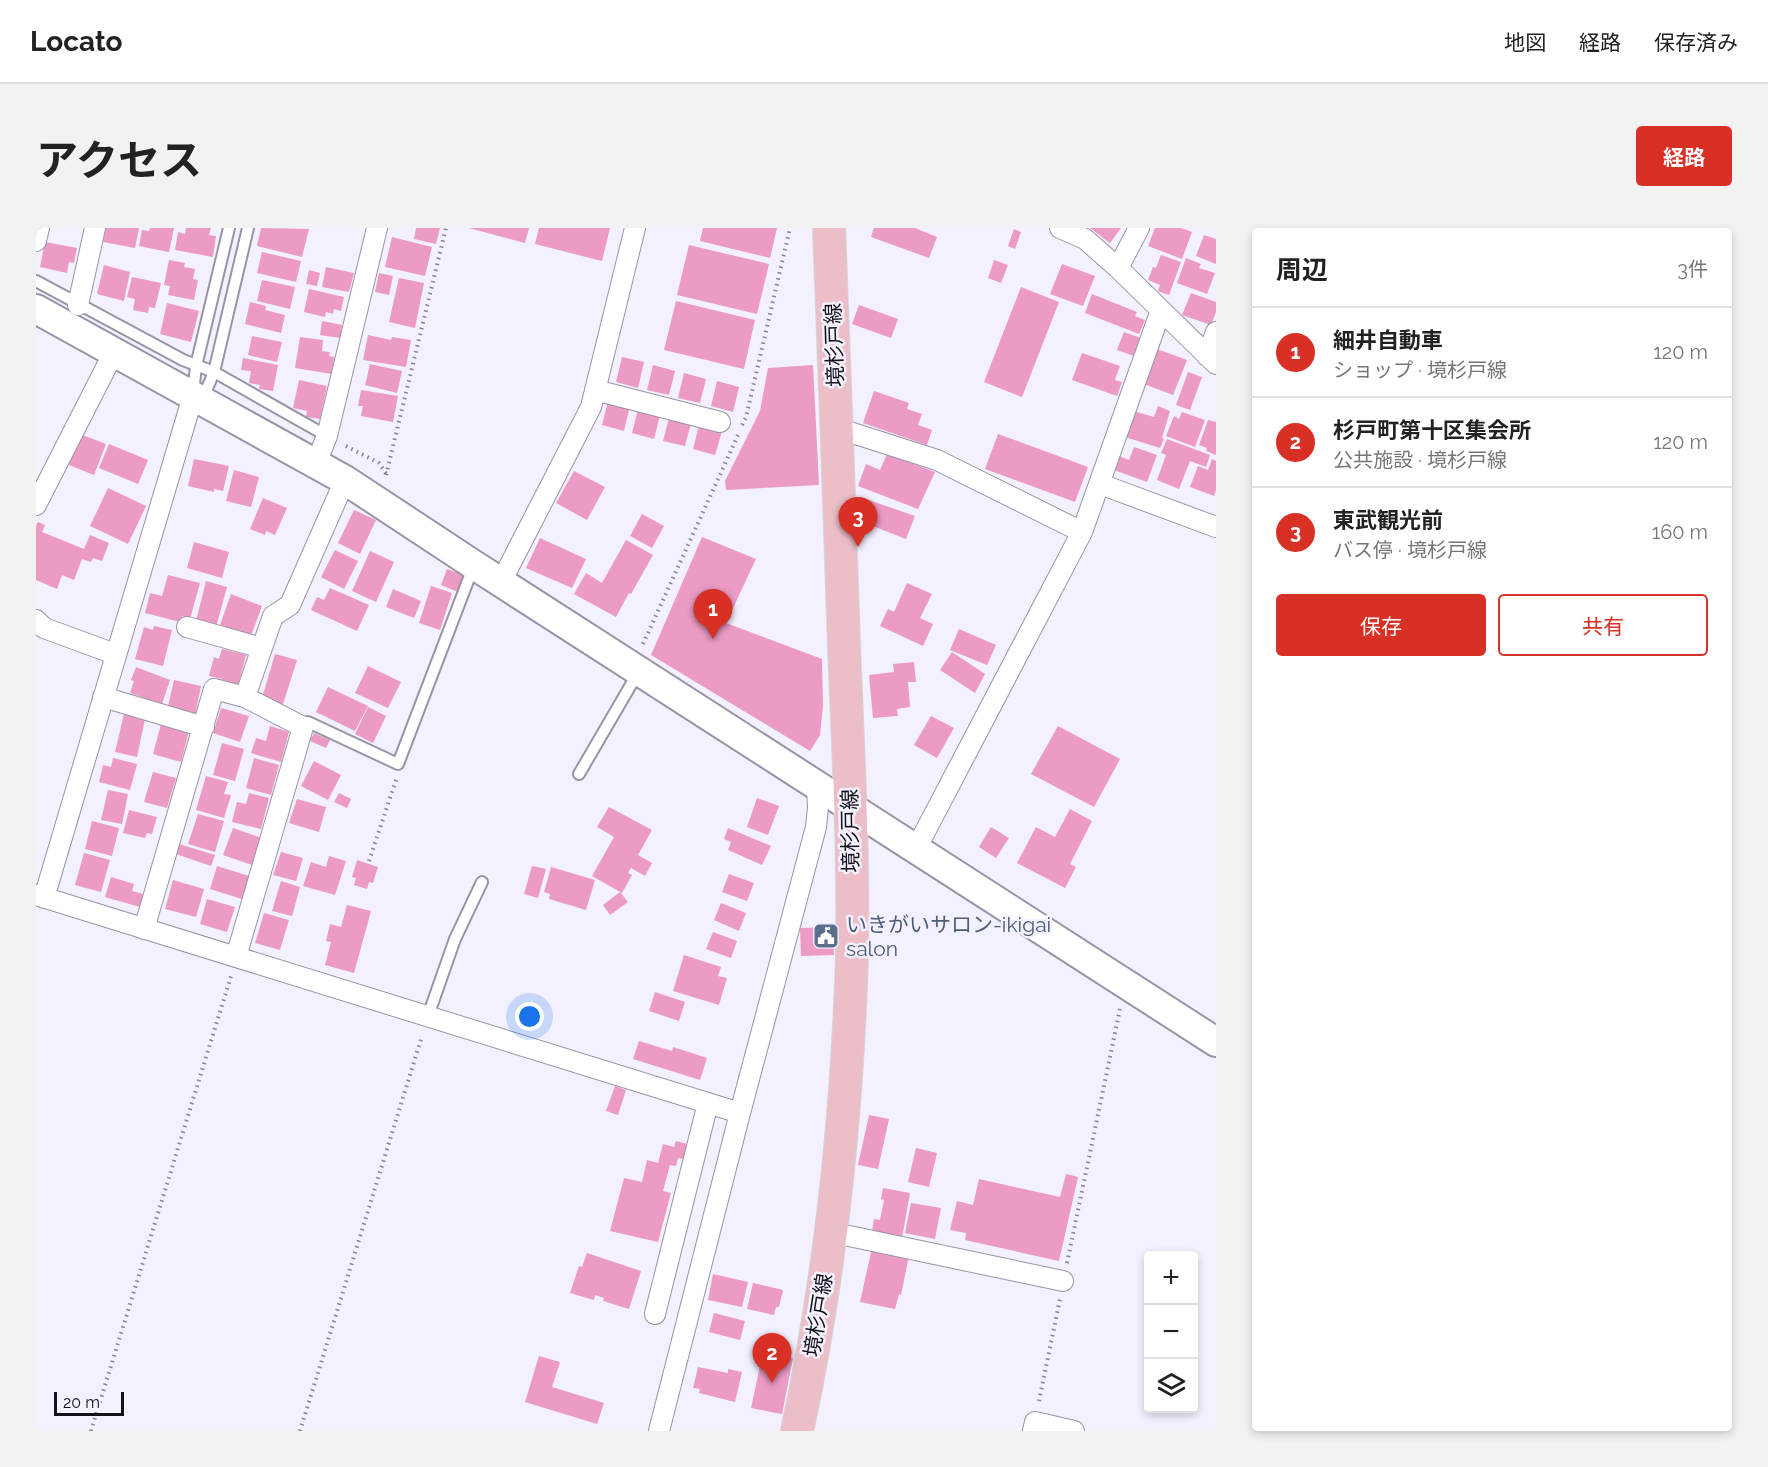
<!DOCTYPE html>
<html lang="ja">
<meta charset="utf-8">
<style>
body{margin:0;font-family:Raleway,"Noto Sans JP",sans-serif;background:#f2f2f2;color:#222}
.controls{position:absolute;right:18px;bottom:18px;display:grid;overflow:hidden;border-radius:6px;box-shadow:0 3px 9px #0003}
.controls button{width:54px;height:54px;display:grid;place-items:center;padding:0;border:0;border-bottom:2px solid #e0e0e0;background:#fff;color:#222;font:30px sans-serif}
.scale{position:absolute;left:18px;bottom:15px;width:70px;box-sizing:border-box;padding-left:6px;border:3px solid #141218;border-top:0;font-size:16px;line-height:21px;white-space:nowrap;color:#141218;-webkit-text-stroke:4px #f3f0ff;paint-order:stroke}
.you{position:absolute;left:494px;top:789px;width:21px;height:21px;margin:-15px;border:4px solid #fff;border-radius:50%;background:#1a73e8;box-shadow:0 0 0 9px #1a73e833}
.badge{display:grid;place-items:center;width:39px;height:39px;border-radius:50%;background:#d93025;color:#fff;font-size:20px;font-weight:700}
.pin{position:absolute;translate:-50% -50px;filter:drop-shadow(0 2px 3px #0008)}
.pin::after{content:'';position:absolute;top:32px;width:21px;height:18px;background:inherit;clip-path:polygon(0 0,100% 0,50% 100%)}
.list{margin:0;padding:0;list-style:none}
h2{display:flex;justify-content:space-between;align-items:center;height:78px;margin:0;padding:0 24px;font-size:26px}
h2 small{font-size:20px;font-weight:400;color:#767676}
.list li{display:grid;grid-template-columns:39px 1fr auto;gap:18px;align-items:center;box-sizing:border-box;height:90px;padding:0 24px;border-top:2px solid #e0e0e0}
.list b{display:block;font-size:22px;white-space:nowrap}
.list p{margin:0;font-size:20px;white-space:nowrap;color:#767676}
.list em{font-size:20px;font-style:normal;color:#767676}
.actions{display:flex;gap:12px;padding:18px 24px}
.actions a{flex:1;padding:14px 0;border:2px solid #d93025;border-radius:6px;text-align:center;font-size:21px;color:#d93025}
.actions .main{background:#d93025;color:#fff}
.icon{flex:none;width:33px;height:33px;fill:none;stroke:currentColor;stroke-width:2;stroke-linecap:round;stroke-linejoin:round}
.map{position:relative;flex:none;width:1180px;height:1203px;overflow:hidden;border-radius:6px}
header{display:flex;align-items:center;gap:36px;box-sizing:border-box;height:84px;padding:0 30px;background:#fff;border-bottom:2px solid #e0e0e0}
header strong{font-size:28px}
nav{display:flex;gap:33px;margin-inline-start:auto;font-size:21px}
.intro{display:flex;align-items:center;justify-content:space-between;box-sizing:border-box;height:144px;padding:0 36px}
h1{margin:0;font-size:42px}
.button{padding:15px 27px;border-radius:6px;background:#d93025;color:#fff;font-size:21px;font-weight:700}
main{display:flex;gap:36px;padding:0 36px}
aside{flex:1;background:#fff;border-radius:6px;box-shadow:0 3px 9px #0003}
.map>svg:first-child{display:block}
.building{fill:#eb9bc4}
.lines{fill:none;stroke-linecap:round;stroke-linejoin:round}
.lane-casing{stroke:#9894a6;stroke-width:14}
.street-casing{stroke:#9894a6;stroke-width:22}
.secondary-casing{stroke:#9894a6;stroke-width:32}
.primary-casing{stroke:#d5d4d5;stroke-width:34}
.path{stroke:#888590;stroke-width:4;stroke-dasharray:1.5 4.5;stroke-linecap:butt}
.lane{stroke:#fff;stroke-width:10}
.street{stroke:#fff;stroke-width:20}
.secondary{stroke:#fff;stroke-width:28}
.primary{stroke:#ecbec8;stroke-width:32}
.labels{text-anchor:middle;dominant-baseline:central;stroke-width:5;stroke-linejoin:round;paint-order:stroke}
.street-label{font-size:21px;fill:#141218;stroke:#f3f0ff}
.service-label{font-size:21px;fill:#4e5e75;stroke:#f3f0ff;text-anchor:start}
</style>
<header>
<strong>Locato</strong>
<nav><a>地図</a><a>経路</a><a>保存済み</a></nav>
</header>
<div class="intro"><h1>アクセス</h1><a class="button">経路</a></div>
<main>
<div class="map">
<svg width="1180" height="1203" viewBox="0 0 1180 1203">
<rect width="100%" height="100%" fill="#f3f0ff"/>
<path class="building" d="M70,0h33l-4,20 -32,-6z
M114,0h24l-5,24 -30,-6 3,-16 7,1z
M150,0h25l-2,7 7,1 -3,21 -38,-7 3,-18 7,2z
M225,0l48,1 -7,28 -45,-11z
M380,0h24l-4,16 -22,-5z
M433,0h60l-4,15z
M503,0h71l-8,33 -67,-17z
M667,0h74l-7,30 -70,-17z
M838,0h41l22,9 -8,21 -58,-21z
M1054,0h31l-11,15z
M1119,0h26l11,4 -10,27 -34,-13z
M978,1l7,3 -6,17 -7,-3z
M1168,7l12,4v25l-20,-8z
M356,9l40,10 -7,29 -40,-9z
M9,14l32,6 -3,15 -5,-1 -2,11 -27,-6z
M653,17l80,19 -12,50 -80,-19z
M226,24l39,9 -5,21 -39,-9z
M1125,27l20,7 -12,33 -11,-4 2,-6 -12,-5 5,-13 3,1z
M1150,30l15,6 -2,4 16,5 -8,21 -30,-11z
M133,32l16,3 -1,4 11,2 -2,10 5,1 -4,20 -26,-5 2,-9 -6,-1z
M958,32l14,5 -7,18 -13,-5z
M1026,36l33,12 -12,30 -33,-12z
M68,37l26,7 -6,29 -27,-7z
M290,39l28,6 -5,19 -27,-5z
M273,42l11,3 -3,13 -11,-2z
M343,45l14,3 -4,19 -14,-3z
M96,49l29,6 -6,25 -6,-1 -1,6 -15,-3 2,-11 -8,-2z
M363,50l25,5 -9,45 -26,-6z
M226,52l33,7 -5,22 -33,-8z
M985,59l38,15 -37,95 -38,-15z
M273,61l35,8 -3,14 -7,-2 -1,5 -7,-2 -1,5 -21,-5z
M1155,65l25,9v10l-5,13 -29,-10z
M1056,66l45,18 -2,4 10,4 -6,14 -54,-21z
M640,73l79,19 -11,49 -80,-19z
M214,74l16,4 -1,4 20,5 -4,18 -36,-9z
M131,75l32,8 -8,31 -31,-8z
M823,77l39,14 -7,19 -39,-14z
M286,93l20,4 -2,13 -20,-3z
M1088,104l17,6 -7,18 -17,-6z
M332,107l23,5 1,-3 19,3 -5,27 -43,-7z
M216,108l30,6 -5,20 -29,-7z
M264,109l23,3 -1,11 8,1 -1,4 5,1 -2,17 -37,-6z
M1121,121l30,11 -14,35 -29,-11z
M1046,125l38,13 -5,14 7,2 -5,14 -45,-16z
M586,129l22,5 -6,26 -22,-6z
M207,130l35,7 -5,26 -14,-2 1,-4 -11,-2 2,-12 -10,-1z
M334,136l32,7 -5,22 -32,-8z
M617,137l22,6 -6,24 -22,-5z
M777,137l6,120 -93,5 -1,-9 35,-70 8,-43z
M1152,144l14,5 -12,33 -14,-5z
M648,145l22,6 -6,24 -22,-5z
M263,152l28,6 -7,33 -14,-2 1,-6 -14,-3z
M681,153l22,6 -6,25 -22,-6z
M325,162l37,6 -5,26 -32,-6 2,-10h-5z
M838,163l35,12 -2,6 15,5 -4,11 14,5 -5,15 -64,-22z
M572,173l22,5 -6,25 -22,-6z
M1122,178l12,5 -8,27 2,1 -4,9 -35,-11 8,-26 21,6z
M602,181l22,6 -6,24 -22,-6z
M1146,184l23,8 -10,27 -29,-11 8,-20 5,3z
M633,190l22,5 -6,23 -22,-5z
M1172,192l8,2v33l-10,-4 1,-3 -8,-3z
M663,197l23,6 -7,24 -22,-6z
M44,206l26,10 -12,31 -25,-10z
M962,206l90,33 -13,35 -90,-33z
M1131,211l43,16 -4,12 -16,-6 -11,28 -22,-9 9,-25 -5,-2z
M73,216l39,16 -10,24 -39,-16z
M1098,219l23,8 -10,27 -36,-13 5,-14 13,5z
M851,226l48,18 -17,37 -60,-23 8,-22 14,6z
M158,231l35,7 -6,25 -9,-2v3l-26,-6z
M1176,231l4,2v29l-2,6 -24,-9 8,-21 10,4z
M198,242l25,7 -8,30 -25,-6z
M538,243l31,16 -18,33 -31,-17z
M72,260l38,18 -18,38 -38,-18z
M227,270l24,10 -12,27 -9,-4 -1,4 -15,-6z
M827,270l52,18 -9,23 -41,-16z
M318,282l22,10 -16,34 -22,-11z
M606,286l22,12 -12,22 -22,-12z
M2,294l7,3 -3,7 42,17 6,-14 19,8 -7,18 -9,-3 -2,4 -9,-3 -8,21 -12,-5 -5,14 -21,-9v-54z
M666,309l54,22 -30,64 96,36 1,46 -3,30 -10,16 -159,-96z
M504,310l46,21 -14,29 -46,-20z
M590,312l27,15 -22,39 -2,-1 -13,24 -42,-23 12,-21 16,10z
M158,314l35,10 -7,26 -35,-10z
M299,322l23,11 -14,28 -23,-12z
M334,323l24,11 -18,40 -24,-11z
M411,341l17,6 -6,17 -17,-7z
M132,347l32,8 -10,36 -8,-3 -2,6 -35,-9 5,-20 12,3z
M170,353l21,6 -11,40 -20,-6z
M871,355l25,11 -12,24 13,6 -10,22 -43,-20 8,-17 6,3z
M395,358l21,7 -12,37 -21,-7z
M294,360l39,17 -12,26 -46,-21 6,-13 7,3z
M357,361l28,12 -7,17 -28,-11z
M195,366l31,12 -11,30 -31,-11z
M118,398l18,4 -9,36 -28,-7 9,-32 9,3z
M923,401l37,16 -9,20 -37,-15z
M186,421l24,6 -8,31 -17,-4 1,-3 -13,-3 5,-19 5,2z
M916,424l33,22 -10,19 -35,-23z
M239,426l22,6 -14,44 -21,-6z
M878,434l2,20h-8l2,25 -13,2 1,7 -25,2 -4,-43 25,-3 -1,-8z
M332,438l33,16 -13,26 -33,-15z
M100,439l34,13 -8,24 -32,-11 4,-12 -3,-1z
M138,452l27,6 -6,30 -28,-6z
M292,459l40,19 -13,25 -39,-19z
M332,479l18,9 -13,27 -18,-9z
M185,480l28,8 -9,26 -27,-9z
M88,486l21,5 -8,38 -22,-5z
M895,488l23,12 -17,30 -23,-13z
M125,496l28,7 -8,31 -28,-8z
M234,498l19,6 -8,30 -30,-9 5,-15 10,3z
M1022,498l62,33 -26,48 -63,-33z
M278,505l16,7 -4,8 -16,-7z
M186,515l22,6 -9,32 -22,-6z
M77,530l24,6 -7,26 -31,-8 4,-17 8,2z
M218,530l25,7 -8,30 -25,-7z
M278,533l27,14 -13,25 -27,-14z
M117,544l23,6 -9,30 -23,-6z
M170,548l22,6 -4,12 7,1 -7,23 -28,-8z
M72,562l20,4 -6,30 -21,-4z
M213,565l20,5 -8,31 -29,-7 5,-20 9,2z
M303,565l12,6 -4,9 -13,-6z
M721,570l22,8 -11,29 -21,-8z
M261,571l29,8 -7,25 -30,-9z
M573,579l43,23 -14,25 14,8 -7,13 -14,-8 -3,5 4,2 -10,18 -30,-17 22,-39 -17,-10z
M1034,581l22,12 -22,43 6,3 -11,21 -48,-25 19,-36 19,10z
M93,582l28,7 -5,17 -5,-1 -2,5 -22,-5z
M162,586l26,7 -9,31 -27,-8z
M56,593l27,7 -7,28 -27,-7z
M955,599l18,11 -13,20 -17,-11z
M197,600l29,10 -10,27 -29,-10z
M692,600l43,18 -9,19 -34,-15 3,-8 -7,-3z
M143,616l36,11 -4,11 -35,-12z
M245,624l22,6 -7,23 -23,-6z
M48,625l26,7 -9,32 -26,-7z
M293,628l17,5 -11,34 -32,-9 8,-24 15,5z
M321,632l21,7 -5,16 -4,-1 -2,7 -13,-4 2,-7 -4,-1z
M181,638l32,10 -7,23 -32,-10z
M496,638l14,3 -8,29 -14,-4z
M515,639l44,13 -9,30 -37,-11 1,-5 -6,-2z
M693,646l25,9 -7,18 -25,-9z
M75,649l23,7 -2,7 11,3 -3,13 -35,-10z
M137,652l31,9 -8,28 -31,-8z
M245,653l19,6 -8,29 -20,-5z
M584,664l8,10 -18,13 -7,-10z
M171,671l28,8 -8,25 -27,-8z
M685,675l25,10 -7,18 -25,-11z
M311,677l24,6 -17,62 -29,-8 6,-23 -5,-1 4,-17 11,3z
M228,685l25,7 -9,30 -25,-7z
M797,699l1,28 -33,1 -1,-28z
M677,704l24,9 -6,17 -25,-9z
M648,727l37,12 -3,9 9,2 -8,27 -46,-14z
M619,764l30,10 -6,19 -30,-10z
M603,813l33,10 1,-4 34,11 -7,22 -67,-21z
M579,858l11,4 -8,25 -12,-4z
M833,887l20,4 -11,50 -20,-4z
M640,913l11,3 -4,15 -5,-1 -2,8 -6,-1 -7,26 8,2 -13,49 -48,-11 14,-53 18,4 5,-22 11,3 5,-19 11,3z
M880,920l21,5 -8,34 -21,-5z
M1030,946l12,3 -19,84 -94,-21 1,-7 -16,-3 7,-29 16,4 6,-26 81,18z
M847,960l27,5 -8,45 -30,-6 2,-13 6,1 4,-20 -3,-1z
M875,975l30,5 -6,31 -30,-6z
M836,1020l37,8 -8,39 -2,-1 -4,15 -35,-7z
M551,1025l54,18 -12,38 -26,-8 1,-3 -9,-3 -1,5 -24,-7 9,-27 3,1z
M677,1046l35,8 -6,25 -34,-7z
M717,1055l30,7 -4,17h-3l-2,8 -27,-6z
M678,1085l31,8 -5,19 -31,-8z
M727,1124l30,6 -11,56 -31,-6z
M503,1128l21,6 -8,25 52,16 -7,21 -72,-22z
M662,1139l30,6v-4l14,3 -7,30 -36,-9 1,-4 -7,-1z"/>
<g class="lines">
<g class="lane-casing">
<path id="lane" d="M0,53l147,79 31,12 113,64
M157,165l3,-27 33,-138
M167,170l11,-26 34,-144
M267,499l5,-5 90,42 76,-199
M543,546l60,-103
M392,788l27,-77 27,-57"/>
</g>
<g class="street-casing">
<path id="street" d="M1024,0l25,11 33,29 21,-40
M0,13l3,-13
M1082,40l98,96
M42,77l17,-77
M1171,128l9,-24
M559,162l125,32
M801,200l100,32 145,72
M280,235l11,-27 50,-208
M1064,256l116,43
M0,277l78,-153
M465,354l90,-175 44,-179
M0,392l8,8 71,26
M151,399l75,21
M67,469l101,30
M209,469l28,-81 17,-11 55,-125
M880,621l166,-317 79,-222
M0,667l704,218
M8,670l149,-502
M108,701l70,-240 31,8 58,30 -67,230
M794,1004l233,49
M619,1086l53,-211
M623,1203l81,-318 76,-286 2,-19 -1,-23
M997,1203l2,-9 39,9"/>
</g>
<g class="secondary-casing">
<path id="secondary" d="M0,81l309,171 129,85 742,477"/>
</g>
<g class="primary-casing">
<path id="primary" d="M761,1203c34,-156 50,-316 55,-475 2,-103 -4,-207 -8,-310 -4,-139 -10,-279 -15,-418"/>
</g>
<path class="path" d="M706,197l4,-8 44,-189
M310,218l33,17 8,12
M350,247l60,-247
M607,416l95,-209
M333,633l27,-81
M1031,1035l53,-254
M1003,1173l21,-102
M55,1203l140,-455
M264,1203l122,-395"/>
<use href="#lane" class="lane"/>
<use href="#street" class="street"/>
<use href="#secondary" class="secondary"/>
<use href="#primary" class="primary"/>
</g>
<defs>
<g id="civic-square" transform="scale(1.35)"><rect x="-9" y="-9" width="18" height="18" rx="4" fill="#5c6f8a" stroke="#f3f0ff"/><path d="M-.6-6.5H3V-4.5H.6V-3L4-1V1h2V6H-6V1h2V-1L-.6-3ZM-1.2 2.5V6h2.4V2.5Z" fill="#fff"/></g>
</defs>
<g fill-rule="evenodd">
<use href="#civic-square" x="790" y="708"/>
</g>
<g class="labels">
<g class="street-label">
<text transform="translate(798 117) rotate(-92)">境杉戸線</text>
<text transform="translate(814 603) rotate(-91)">境杉戸線</text>
<text transform="translate(782 1087) rotate(-81)">境杉戸線</text>
</g>
<g class="service-label">
<text x="810" y="696">いきがいサロン-ikigai<tspan x="810" dy="24">salon</tspan></text>
</g>
</g>
</svg>
<div class="controls">
<button>+</button>
<button>−</button>
<button><svg class="icon" aria-label="layers" viewBox="0 0 24 24"><path d="M12 4l9 5-9 5-9-5zM3 14l9 5 9-5"/></svg></button>
</div>
<div class="scale">20 m</div>
<div class="you"></div>
<div class="pin badge" style="left:677px;top:411px">1</div>
<div class="pin badge" style="left:736px;top:1155px">2</div>
<div class="pin badge" style="left:822px;top:319px">3</div>
</div>
<aside>
<h2>周辺<small>3件</small></h2>
<ul class="list">
<li><span class="badge">1</span><div><b>細井自動車</b><p>ショップ · 境杉戸線</p></div><em>120 m</em></li>
<li><span class="badge">2</span><div><b>杉戸町第十区集会所</b><p>公共施設 · 境杉戸線</p></div><em>120 m</em></li>
<li><span class="badge">3</span><div><b>東武観光前</b><p>バス停 · 境杉戸線</p></div><em>160 m</em></li>
</ul>
<div class="actions"><a class="main">保存</a><a>共有</a></div>
</aside>
</main>
